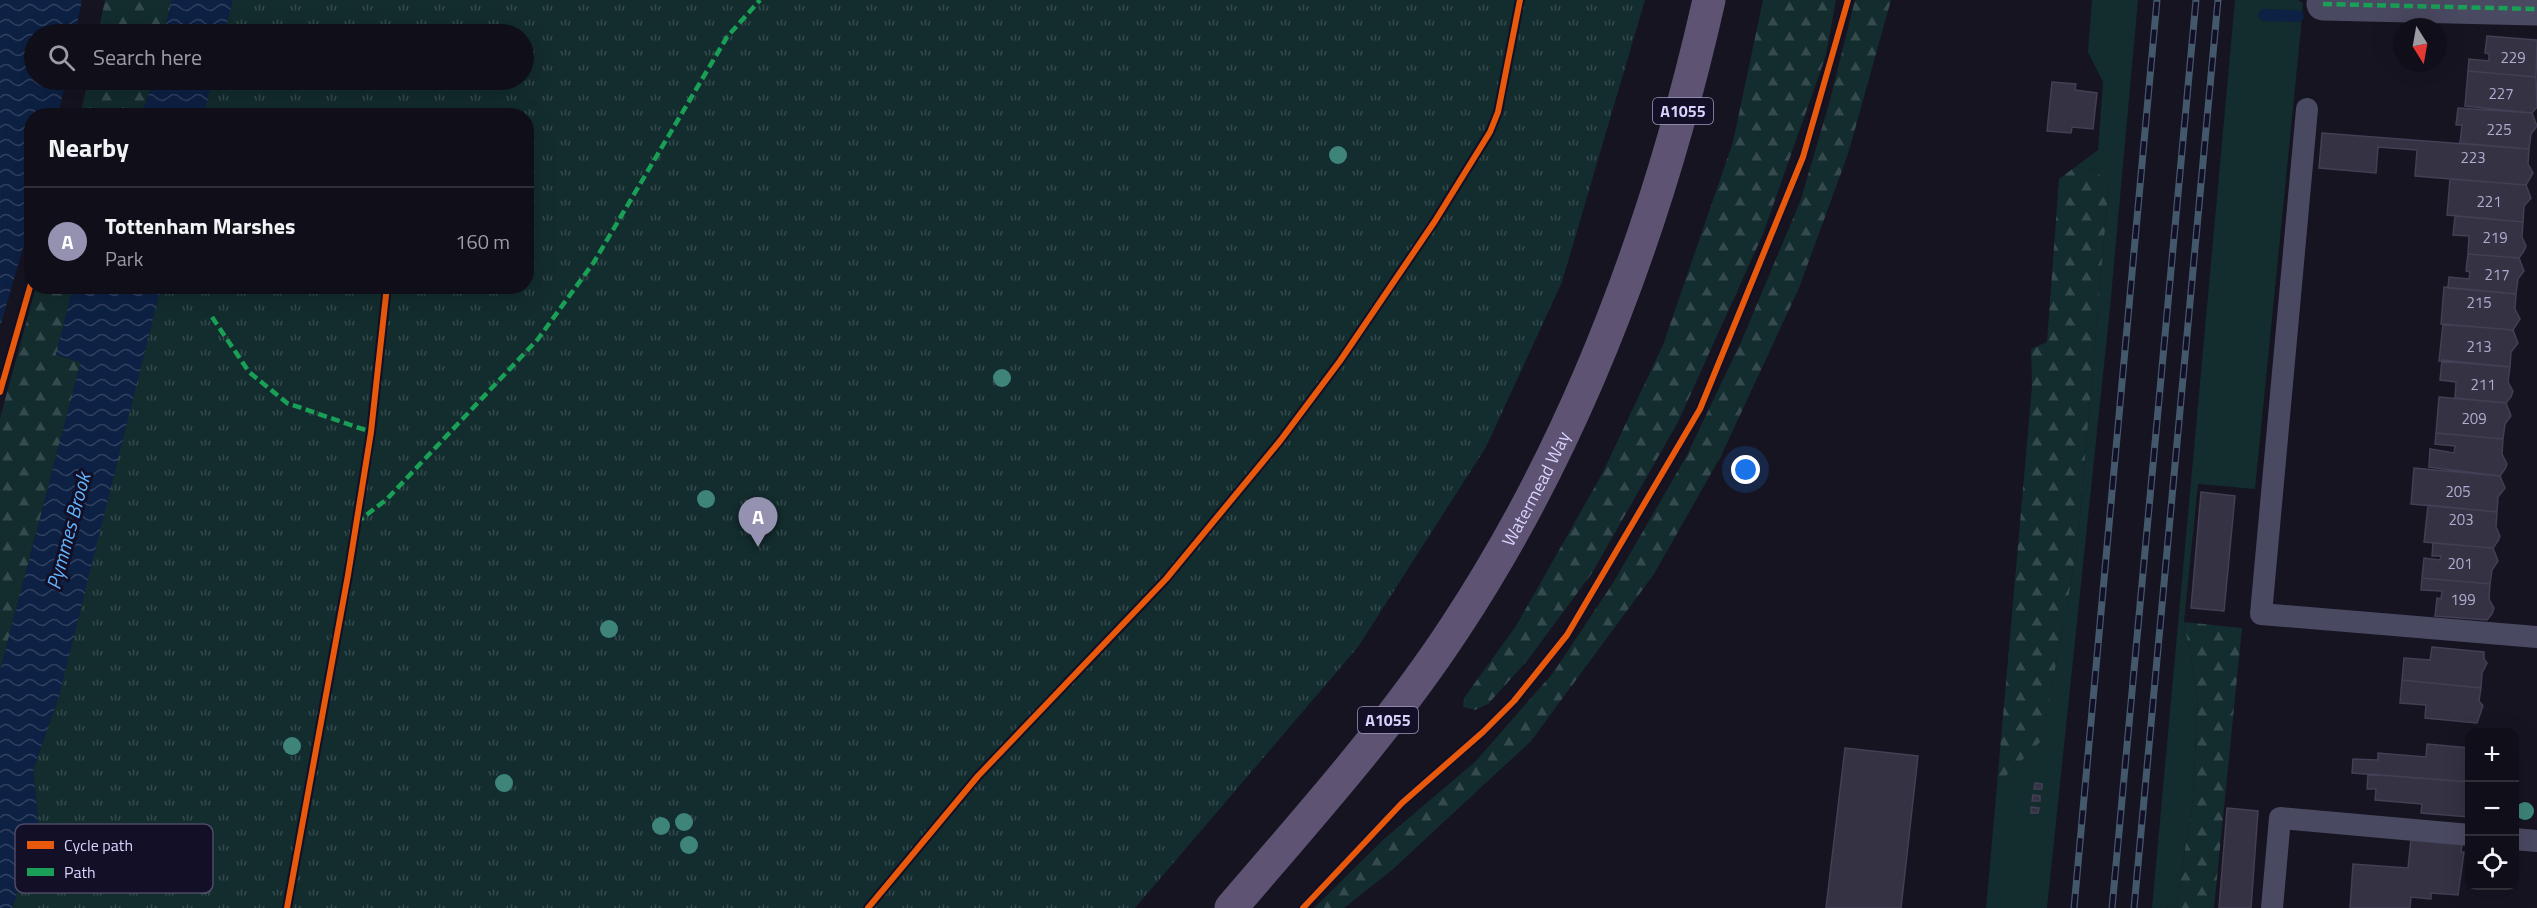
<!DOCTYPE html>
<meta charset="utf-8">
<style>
body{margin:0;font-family:"Titillium Web",sans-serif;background:#191822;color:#f1f3f6}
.controls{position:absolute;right:18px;bottom:18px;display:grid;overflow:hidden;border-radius:12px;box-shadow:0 6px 24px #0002}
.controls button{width:54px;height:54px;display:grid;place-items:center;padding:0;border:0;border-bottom:2px solid #302f38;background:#100f19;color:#f1f3f6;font:30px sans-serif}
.compass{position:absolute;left:2393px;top:18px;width:54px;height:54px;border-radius:50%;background:#100f19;box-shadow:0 6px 24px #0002;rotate:169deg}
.you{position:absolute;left:1746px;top:470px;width:21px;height:21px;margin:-15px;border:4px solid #fff;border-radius:50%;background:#1a73e8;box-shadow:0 0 0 9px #1a73e833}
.badge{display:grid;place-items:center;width:39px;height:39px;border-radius:50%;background:#9591b1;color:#fff;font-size:20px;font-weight:700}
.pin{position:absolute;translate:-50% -50px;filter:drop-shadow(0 2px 3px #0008)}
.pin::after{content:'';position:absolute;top:32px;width:21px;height:18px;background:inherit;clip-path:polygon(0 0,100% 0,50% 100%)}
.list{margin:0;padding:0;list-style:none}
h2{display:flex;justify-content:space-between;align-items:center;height:78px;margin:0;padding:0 24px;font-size:26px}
h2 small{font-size:20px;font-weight:400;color:#9c9ca2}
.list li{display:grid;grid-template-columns:39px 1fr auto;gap:18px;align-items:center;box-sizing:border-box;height:108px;padding:0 24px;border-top:2px solid #302f38}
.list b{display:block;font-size:22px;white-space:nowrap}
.list p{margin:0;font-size:20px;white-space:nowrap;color:#9c9ca2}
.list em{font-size:20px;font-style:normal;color:#9c9ca2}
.icon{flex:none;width:33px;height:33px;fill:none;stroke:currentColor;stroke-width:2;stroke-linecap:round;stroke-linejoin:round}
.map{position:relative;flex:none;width:2537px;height:908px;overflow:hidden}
.search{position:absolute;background:#100f19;box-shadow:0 6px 24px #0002;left:24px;top:24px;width:510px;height:66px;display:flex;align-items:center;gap:15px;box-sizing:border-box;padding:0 21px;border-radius:33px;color:#9c9ca2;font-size:22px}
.panel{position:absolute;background:#100f19;box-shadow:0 6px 24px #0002;left:24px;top:108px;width:510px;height:186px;border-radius:24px}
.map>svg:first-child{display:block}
.green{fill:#132c2d}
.forest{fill:url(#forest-firs)}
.park{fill:url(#park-tufts)}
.water{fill:url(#water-waves)}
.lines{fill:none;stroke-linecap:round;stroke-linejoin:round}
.stream{stroke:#0d2144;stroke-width:12}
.building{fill:#343243;stroke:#433f54;stroke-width:1.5}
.lane{stroke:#4a4962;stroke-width:22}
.street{stroke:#4a4962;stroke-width:33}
.primary{stroke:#5e5373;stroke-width:33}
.rail-casing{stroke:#43596b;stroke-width:7}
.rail{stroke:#130f26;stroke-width:4.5;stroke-dasharray:14;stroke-linecap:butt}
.quiet{stroke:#1a9f57;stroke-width:4.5;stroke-dasharray:9 4.5;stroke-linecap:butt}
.cycleway-casing{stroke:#130f26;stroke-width:10}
.cycleway{stroke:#e8590c;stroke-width:6}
.tree{fill:#3e8478}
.labels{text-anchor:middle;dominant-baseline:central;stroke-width:6;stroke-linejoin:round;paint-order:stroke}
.number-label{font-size:15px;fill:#b0acd0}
.shield{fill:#130f26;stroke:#9e99be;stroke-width:1.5}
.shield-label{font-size:16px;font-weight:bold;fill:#d9d4ff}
.street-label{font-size:18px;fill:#d9d4ff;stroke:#130f26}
.water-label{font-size:20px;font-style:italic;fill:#62b6ff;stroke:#130f26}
.key{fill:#130f26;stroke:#4e4a67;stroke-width:1.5}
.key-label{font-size:16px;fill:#d9d4ff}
</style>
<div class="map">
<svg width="2537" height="908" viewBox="0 0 2537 908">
<defs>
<pattern id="forest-firs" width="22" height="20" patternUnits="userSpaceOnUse" patternTransform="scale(1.5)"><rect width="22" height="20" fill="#132c2d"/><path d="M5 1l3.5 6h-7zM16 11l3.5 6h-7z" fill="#354a4c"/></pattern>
<pattern id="park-tufts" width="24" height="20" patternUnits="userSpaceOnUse" patternTransform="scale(1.5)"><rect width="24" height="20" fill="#132c2d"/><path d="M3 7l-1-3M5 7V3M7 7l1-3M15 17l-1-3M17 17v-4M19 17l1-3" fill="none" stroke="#354a4c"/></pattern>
<pattern id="water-waves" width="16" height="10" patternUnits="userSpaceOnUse" patternTransform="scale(1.5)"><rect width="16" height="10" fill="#0d2144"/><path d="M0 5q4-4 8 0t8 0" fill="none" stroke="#304060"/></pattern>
</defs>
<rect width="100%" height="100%" fill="#161421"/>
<path class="green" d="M2092,0h46l-28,308 -63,600h-61l11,-123 45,-46 35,-189 32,-367 -16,-14 -18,-2 23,-17 5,-68 -15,-30z
M2235,0h63l5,3 -2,25 -46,461 -57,-5 -14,138 14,74 -5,102 -16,104 -11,6h-14z"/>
<path class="forest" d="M105,0h67l-8,34h-66z
M1763,0h73l-10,55 -63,179 -85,188 -86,151 -65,88 -39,43 -13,6 -12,-3 1,-9 52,-72 85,-150 62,-131 70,-203z
M1855,0h36l-43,154 -49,134 -78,168 -67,118 -123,167 -139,129 -48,38h-30l70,-69 91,-77 78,-89 60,-90 73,-126 55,-115 59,-140 29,-98z
M88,80h65l-11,35 -62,1z
M2075,167l18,2 16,14 -32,367 -35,190 -45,45 35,-399 -1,-37 16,-7 12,-163z
M36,287h37l-17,68 25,7 -81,309v-253z
M2184,622l58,6 -28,280h-48l11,-6 16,-104 5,-102z"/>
<path class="park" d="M226,0h1419l-83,282 -76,165 -128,200 -223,261h-1123l27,-77 -6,-61 26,-75 98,-408 369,-1v-170l-328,-1 9,-35h317v-46h-306z"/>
<path class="water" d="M0,0h82l-7,34h-41v46h32l-8,35 -26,1 -1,105 -31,106z
M172,0h61l-9,34h-60z
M153,80h60l-9,35h-62z
M73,287h88l-102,409 -26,74 6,61 -27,77h-12v-237l81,-309 -25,-7z"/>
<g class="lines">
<path class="stream" d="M2264,15l34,1"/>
</g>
<path class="building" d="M2487,36l50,4 -1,37 -68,-6 1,-12 20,2v-7l-4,-1z
M2468,71l68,6 1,30 -5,6 -67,-7z
M2052,82l24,2 -1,6 22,3 -4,36 -21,-2 -1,6 -24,-2z
M2458,108l74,5 5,13 -6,8 -2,15 -69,-6 2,-18h-6z
M2322,133l207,16 -1,15 5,9 -7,12 -111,-9 2,-26 -39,-3 -2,26 -57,-5z
M2450,179l76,6 5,13 -7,8 -1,16 -76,-7z
M2455,216l68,6 -1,15 4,9 -2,5 -5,7 -51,-4 1,-18 -16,-1z
M2468,254l51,4 5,13 -6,8 -2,15 -68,-6 1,-11 20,2 1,-7 -4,-1z
M2444,287l72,7 -1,15 5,10 -7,11 -72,-6z
M2443,324l70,6 5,13 -7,9 -1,15 -71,-6z
M2442,360l68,7 -2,15 5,9 -2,6 -5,6 -51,-5 1,-16 -16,-2z
M2439,397l67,6 5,13 -6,8 -2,15 -67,-6z
M2436,433l67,6 -1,15 5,10 -2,5 -5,7 -71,-9 1,-18 24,4 1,-7 -20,-2z
M2414,468l86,8 5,12 -7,9 -1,15 -86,-8z
M2201,492l34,4 -11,115 -33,-3z
M2428,505l69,7 -1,15 4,9 -2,5 -5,7 -69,-6z
M2433,543l60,5 5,13 -6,9 -2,14 -68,-6 2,-20 16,2 1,-4h-9z
M2422,578l68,6 -1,15 5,9 -2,6 -5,6 -52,-4 2,-18 4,1 1,-8 -21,-1z
M2432,647l52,5v7l3,4 -5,10 -1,15 -79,-8 2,-22 26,2z
M2402,680l79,8 -2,13 4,5 -6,17 -52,-5 1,-13 -26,-2z
M2427,744l43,4v34l-118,-9 1,-14 25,1v-7l48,4z
M1845,748l73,8 -17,152h-75z
M2368,774l102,8 -1,35 -48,-4 1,-9 -47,-4 1,-11h-9z
M2035,783l7,1v5h-8z
M2033,795l7,1v5h-8z
M2031,807l8,1 -1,5h-7z
M2227,808l31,3 -7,97h-32z
M2411,839l51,5 -1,8h3l-6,43 -27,-2v6l-20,-2 -1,11h-60l3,-44 55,4z"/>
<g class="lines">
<path class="lane" d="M2307,109l-46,505 276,23
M2514,839l23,2
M2272,908l8,-90 190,17"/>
<path class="street" d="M2323,4l214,5"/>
<path class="primary" id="s1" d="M1231,908c78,-91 159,-181 225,-282 125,-190 203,-405 253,-626"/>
<g class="rail-casing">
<path id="rail" d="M2074,908l83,-908
M2112,908l84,-908
M2134,908l84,-908"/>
</g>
<use href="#rail" class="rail"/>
<path class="quiet" d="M2323,4l214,5
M212,317l37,55 38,31 84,29
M356,523l31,-24 151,-160 56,-77 133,-225 33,-37"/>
<g class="cycleway-casing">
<path id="cycleway" d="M0,392l32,-112
M287,908l61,-333 23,-143 16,-146
M868,908l110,-132 188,-197 114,-138 60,-80 95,-140 55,-89 8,-20 22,-112
M1303,908l99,-105 81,-71 31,-31 53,-66 133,-226 103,-252 45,-157"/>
</g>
<use href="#cycleway" class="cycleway"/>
</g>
<g class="tree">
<circle cx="1338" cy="155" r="9"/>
<circle cx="1002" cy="378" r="9"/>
<circle cx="706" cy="499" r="9"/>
<circle cx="609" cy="629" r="9"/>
<circle cx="292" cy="746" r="9"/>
<circle cx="504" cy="783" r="9"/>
<circle cx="2525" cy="811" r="9"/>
<circle cx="684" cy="822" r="9"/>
<circle cx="661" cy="826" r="9"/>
<circle cx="689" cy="845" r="9"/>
<circle cx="204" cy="885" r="9"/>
</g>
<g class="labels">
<g class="number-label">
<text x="2513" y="57">229</text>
<text x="2501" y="93">227</text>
<text x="2499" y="129">225</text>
<text x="2473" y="157">223</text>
<text x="2489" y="201">221</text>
<text x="2495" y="237">219</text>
<text x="2497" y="274">217</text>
<text x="2479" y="302">215</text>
<text x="2479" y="346">213</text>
<text x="2483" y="384">211</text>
<text x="2474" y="418">209</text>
<text x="2458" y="491">205</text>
<text x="2461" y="519">203</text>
<text x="2460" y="563">201</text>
<text x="2463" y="599">199</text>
</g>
<g class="shield">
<rect x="1653" y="98" width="60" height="26" rx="4.5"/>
<rect x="1358" y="707" width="60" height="26" rx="4.5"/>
</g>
<g class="shield-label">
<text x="1683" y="111">A1055</text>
<text x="1388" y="720">A1055</text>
</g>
<g class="street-label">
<text stroke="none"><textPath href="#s1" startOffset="520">Watermead Way</textPath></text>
</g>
<g class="water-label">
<text transform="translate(68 531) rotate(-75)">Pymmes Brook</text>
</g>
</g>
<rect x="15" y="824" width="198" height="69" rx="9" class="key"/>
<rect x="27" y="841" width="27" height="8" fill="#e8590c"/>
<rect x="27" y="868" width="27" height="8" fill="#1a9f57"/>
<g class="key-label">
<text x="64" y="851">Cycle path</text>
<text x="64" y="878">Path</text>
</g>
</svg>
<div class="controls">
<button>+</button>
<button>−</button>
<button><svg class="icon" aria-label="locate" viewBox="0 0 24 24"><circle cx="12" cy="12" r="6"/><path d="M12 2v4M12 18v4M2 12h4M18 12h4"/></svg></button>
</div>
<svg class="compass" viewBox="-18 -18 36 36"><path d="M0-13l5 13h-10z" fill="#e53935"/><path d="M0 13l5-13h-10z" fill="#9c9ca2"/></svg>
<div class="you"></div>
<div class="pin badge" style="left:758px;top:547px">A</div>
<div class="search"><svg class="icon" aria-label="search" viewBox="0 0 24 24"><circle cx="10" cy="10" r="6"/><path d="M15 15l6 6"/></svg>Search here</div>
<section class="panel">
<h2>Nearby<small></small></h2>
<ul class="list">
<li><span class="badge">A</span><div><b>Tottenham Marshes</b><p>Park</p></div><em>160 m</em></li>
</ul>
</section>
</div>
